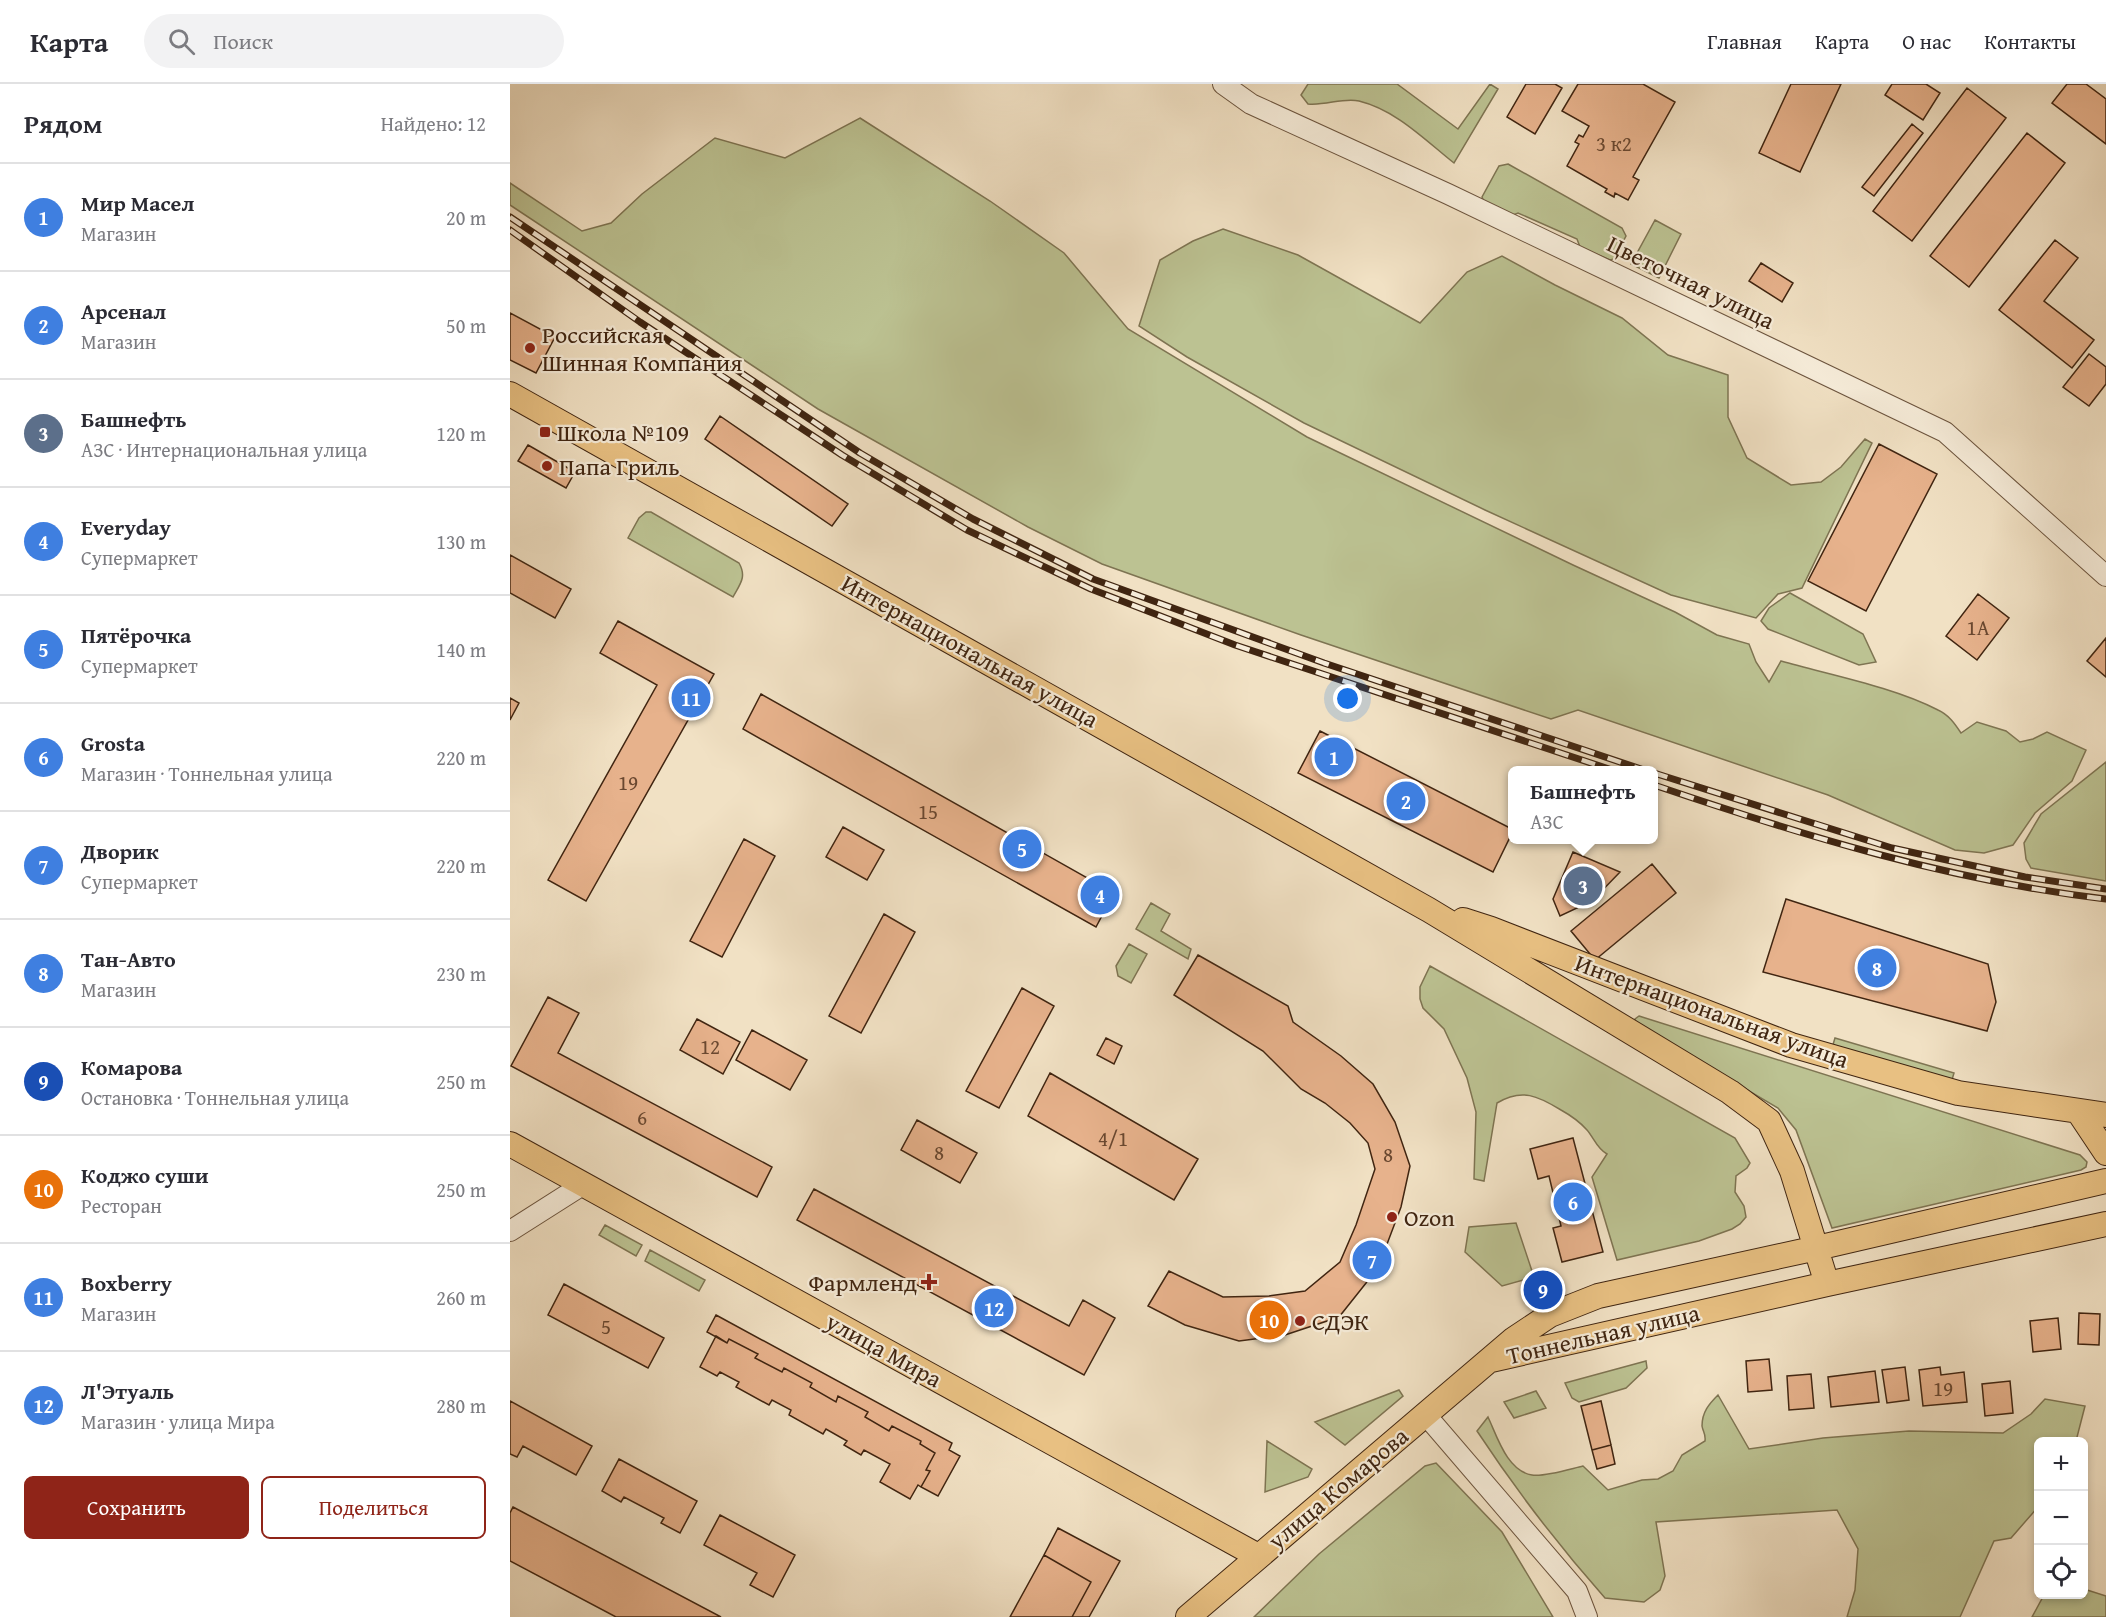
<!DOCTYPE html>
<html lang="ru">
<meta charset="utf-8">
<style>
body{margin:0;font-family:"Gentium Book Plus",serif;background:#f2f2f3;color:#2b2b33}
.controls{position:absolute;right:18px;bottom:18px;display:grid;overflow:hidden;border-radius:9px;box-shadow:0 3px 9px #0003}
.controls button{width:54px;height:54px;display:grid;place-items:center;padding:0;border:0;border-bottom:2px solid #e1e1e2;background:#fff;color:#2b2b33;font:30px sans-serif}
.you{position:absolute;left:838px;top:615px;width:21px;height:21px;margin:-15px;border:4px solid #fff;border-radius:50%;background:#1a73e8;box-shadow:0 0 0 9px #1a73e833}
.badge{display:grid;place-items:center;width:39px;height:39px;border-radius:50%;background:#8f2418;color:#fff;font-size:20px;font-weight:700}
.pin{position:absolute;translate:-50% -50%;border:3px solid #fff;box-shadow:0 2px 6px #0006}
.popup{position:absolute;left:998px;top:682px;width:150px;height:78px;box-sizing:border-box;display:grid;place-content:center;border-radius:9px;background:#fff;filter:drop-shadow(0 2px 4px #0005);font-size:20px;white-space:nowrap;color:#7c7c81}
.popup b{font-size:22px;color:#2b2b33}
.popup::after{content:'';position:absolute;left:50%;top:100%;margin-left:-12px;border:12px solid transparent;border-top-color:#fff}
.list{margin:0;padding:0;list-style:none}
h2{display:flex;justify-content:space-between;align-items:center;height:78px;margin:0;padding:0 24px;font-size:26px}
h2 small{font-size:20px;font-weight:400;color:#7c7c81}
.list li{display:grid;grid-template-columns:39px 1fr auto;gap:18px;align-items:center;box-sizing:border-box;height:108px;padding:0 24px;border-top:2px solid #e1e1e2}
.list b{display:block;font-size:22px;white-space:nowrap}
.list p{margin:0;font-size:20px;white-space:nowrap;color:#7c7c81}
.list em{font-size:20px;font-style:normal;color:#7c7c81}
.actions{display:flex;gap:12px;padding:18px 24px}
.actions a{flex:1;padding:14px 0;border:2px solid #8f2418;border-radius:9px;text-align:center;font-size:21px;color:#8f2418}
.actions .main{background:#8f2418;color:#fff}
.icon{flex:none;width:33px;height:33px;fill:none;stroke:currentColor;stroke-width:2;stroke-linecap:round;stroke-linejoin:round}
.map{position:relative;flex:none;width:1596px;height:1533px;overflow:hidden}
header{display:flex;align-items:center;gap:36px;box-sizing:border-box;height:84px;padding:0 30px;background:#fff;border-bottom:2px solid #e1e1e2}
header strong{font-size:28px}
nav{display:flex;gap:33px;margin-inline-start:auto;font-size:21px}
.search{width:420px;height:54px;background:#f2f2f3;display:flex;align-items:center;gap:15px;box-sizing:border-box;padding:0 21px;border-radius:33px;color:#7c7c81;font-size:22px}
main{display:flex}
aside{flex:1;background:#fff}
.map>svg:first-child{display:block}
.green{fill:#bcc292;stroke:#7e7452;stroke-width:1.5}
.building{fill:#e7b28c;stroke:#402511;stroke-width:1.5}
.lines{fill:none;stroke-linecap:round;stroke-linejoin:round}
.minor-casing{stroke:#6c543e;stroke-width:22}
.major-casing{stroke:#402511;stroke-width:26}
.minor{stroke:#f6ecd9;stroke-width:20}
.major{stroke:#e8c082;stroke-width:24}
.rail-casing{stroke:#402511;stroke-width:7}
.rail{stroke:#f6ecd9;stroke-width:4.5;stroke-dasharray:14;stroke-linecap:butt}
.poi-dot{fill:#8f2418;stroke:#f6ecd9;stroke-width:2}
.labels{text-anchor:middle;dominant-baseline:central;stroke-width:4.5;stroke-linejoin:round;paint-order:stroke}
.number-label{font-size:21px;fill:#6a4830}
.street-label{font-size:24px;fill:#402511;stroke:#f6ecd9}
.poi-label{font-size:24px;fill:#402511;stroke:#f6ecd9;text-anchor:start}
</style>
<header>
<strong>Карта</strong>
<div class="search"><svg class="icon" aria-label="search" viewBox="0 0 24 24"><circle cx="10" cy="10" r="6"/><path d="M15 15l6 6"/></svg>Поиск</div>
<nav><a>Главная</a><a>Карта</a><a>О нас</a><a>Контакты</a></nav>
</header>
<main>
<aside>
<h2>Рядом<small>Найдено: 12</small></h2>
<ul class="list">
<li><span class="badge" style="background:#3f7fe0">1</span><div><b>Мир Масел</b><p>Магазин</p></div><em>20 m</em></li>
<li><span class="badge" style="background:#3f7fe0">2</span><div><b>Арсенал</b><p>Магазин</p></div><em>50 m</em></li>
<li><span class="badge" style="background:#5c6f8a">3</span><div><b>Башнефть</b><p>АЗС · Интернациональная улица</p></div><em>120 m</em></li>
<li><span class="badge" style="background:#3f7fe0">4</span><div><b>Everyday</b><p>Супермаркет</p></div><em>130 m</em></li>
<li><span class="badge" style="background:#3f7fe0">5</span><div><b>Пятёрочка</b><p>Супермаркет</p></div><em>140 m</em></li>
<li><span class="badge" style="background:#3f7fe0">6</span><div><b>Grosta</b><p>Магазин · Тоннельная улица</p></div><em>220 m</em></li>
<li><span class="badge" style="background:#3f7fe0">7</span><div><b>Дворик</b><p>Супермаркет</p></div><em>220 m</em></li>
<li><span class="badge" style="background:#3f7fe0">8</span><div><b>Тан-Авто</b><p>Магазин</p></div><em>230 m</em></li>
<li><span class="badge" style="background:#1a4fb4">9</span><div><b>Комарова</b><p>Остановка · Тоннельная улица</p></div><em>250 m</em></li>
<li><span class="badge" style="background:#e8710a">10</span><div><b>Коджо суши</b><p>Ресторан</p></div><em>250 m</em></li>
<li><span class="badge" style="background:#3f7fe0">11</span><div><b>Boxberry</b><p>Магазин</p></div><em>260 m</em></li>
<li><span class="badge" style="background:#3f7fe0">12</span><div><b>Л'Этуаль</b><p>Магазин · улица Мира</p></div><em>280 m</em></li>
</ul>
<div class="actions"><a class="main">Сохранить</a><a>Поделиться</a></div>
</aside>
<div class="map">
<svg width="1596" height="1533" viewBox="0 0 1596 1533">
<rect width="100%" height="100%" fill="#f1e1c4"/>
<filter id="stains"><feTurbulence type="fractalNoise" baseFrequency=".00333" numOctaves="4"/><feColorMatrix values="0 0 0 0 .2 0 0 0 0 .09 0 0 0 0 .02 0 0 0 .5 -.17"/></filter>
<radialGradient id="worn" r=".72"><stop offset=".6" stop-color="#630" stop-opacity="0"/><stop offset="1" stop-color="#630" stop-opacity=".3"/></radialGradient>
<path class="green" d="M798,0h89l61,45 32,-45 8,5 -44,74c-29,-23 -58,-53 -95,-62 -15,-4 -34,5 -51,3l-7,-9z
M350,34l130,83 74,52 64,76 179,108 266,128 102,47 42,23 32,9 7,18 13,20 12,-21c49,14 113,26 157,49 11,5 17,14 23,23l16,-11 29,9 14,11 13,-3 14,-7 39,18 -14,31 -37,32 -22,32 -29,8 -29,-3 -127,-55 -250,-85 -27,9 -250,-84 -199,-71 -74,-37 -210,-118 -308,-204v-22l72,48 29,-8 31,-29 73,-56 70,20z
M998,80l114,64 4,8 -12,23 -4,1 -30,-13 -3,-8 -59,-26 -10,4 -23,-13 -3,-7 17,-31z
M1145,136l26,14 -22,44 -28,-14z
M713,145l75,26 122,68 47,-51 35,-16 53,29 67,33 46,37 60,20v42l19,41 44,27 30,-3 20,-15 24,-28 7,4 -70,145 -24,6 -22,24 -85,-23 -186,-85 -181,-87 -117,-66 -48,-31 21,-66 33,-19z
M136,428h5l88,51c8,14 1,21 -6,34l-105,-59 11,-20z
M1280,509l73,41 13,28 -17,3 -91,-36 -7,-8 8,-13z
M1596,678v119l-75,-13 -5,-9 -2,-16 17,-29z
M641,819l19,11 -9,17 30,18 -3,10 -52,-30z
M619,860l18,10 -16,29 -13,-7 -2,-10z
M920,882l305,172 15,25 -3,5 -11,8 -1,16 9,14 2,11 -6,7 -8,5 -33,12 -82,19 -25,-83 15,-23c-10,-5 -13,-16 -20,-24 -7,-8 -17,-15 -26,-20 -23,-14 -39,-22 -64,-7l-13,78 -10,-2 2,-67 -9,-34 -23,-49 -21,-21 -3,-9v-12z
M1129,932l441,139 7,7 -1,5 -5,3 -249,58 -36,-98 -18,-22 -142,-84 -1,-5z
M1325,954l119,35 -3,10 -119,-35z
M1006,1139l18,54 -32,9 -37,-34 4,-25z
M95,1141l37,20 -6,11 -37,-21z
M140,1166l55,30 -6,11 -54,-30z
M1136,1277l1,7 -21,20 -47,14 -7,-4 -7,-15z
M889,1306l4,6 -58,49 -30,-23z
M1026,1307l10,17 -32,10 -10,-16z
M1208,1311l31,54 74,-11 86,-7 94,2 28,-19 14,-15 40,7 -9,35 -38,1v65l-27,31 -17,3 -34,76h-113l8,-27 3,-41 -21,-39 -181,12 9,54 -5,14 -16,12 -39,-4c-47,-53 -89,-108 -128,-167l11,-14c9,19 19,54 44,58 13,2 38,-6 51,-9l25,24 34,-10 16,-1 15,-8 9,-16 23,-14c1,-7 -2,-9 -3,-15 0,-14 7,-22 16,-31z
M757,1357l45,28 -4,8 -43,15z
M926,1379l66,69 51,85h-299l65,-63 106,-88z
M1574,1505l22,7v21h-74l12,-22 40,-1z"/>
<path class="building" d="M1016,0h29l7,4 -27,46 -28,-17z
M1068,0h65l32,18 -42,75 6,3 -11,20 -13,-7 -1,4 -9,-5 2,-3 -40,-23 12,-22 -4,-2 4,-7 4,2 6,-11 -27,-15z
M1281,0h50l-41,88 -41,-19z
M1382,0h34l14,9 -17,27 -38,-25z
M1557,0h19l20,15v45l-54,-41z
M1457,4l39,30 -94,123 -39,-30z
M1402,40l11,9 -49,63 -12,-9z
M1517,49l38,30 -96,124 -39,-31z
M1545,156l23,18 -34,43 50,39 -22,28 -73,-58z
M1251,179l32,20 -11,19 -33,-21z
M0,229l45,24 -19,36 -26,-13z
M1579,270l17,13v17l-17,22 -26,-19z
M210,332l128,88 -16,22 -127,-87z
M1369,360l58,30 -71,137 -58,-30z
M18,361l47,27 -9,16 -48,-27z
M0,471l61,34 -16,29 -45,-25z
M1468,510l31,24 -32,42 -31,-24z
M108,537l96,53 -128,227 -38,-21 109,-195 -57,-32z
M1596,554v39l-19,-16z
M251,610l353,199 -18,34 -353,-198z
M0,614l9,5 -9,17z
M810,647l192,98v4l-19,39 -195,-99z
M333,743l41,23 -17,30 -41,-23z
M234,755l31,17 -53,101 -32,-16z
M1063,768l47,20 -28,29 -32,15 -7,-17z
M1142,780l24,29 -81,67 -24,-29z
M1276,815l202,65 8,38 -9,29 -224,-59z
M374,830l31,18 -54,101 -32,-17z
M688,871l90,51 5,16 48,34 32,28 22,38 15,44 -9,41 -23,61 -39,49 -54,18 -46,6 -54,-16 -37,-19 21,-35 54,26 46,-1 36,-5 35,-29 16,-37 19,-56 -7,-26 -18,-20 -25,-20 -24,-14 -38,-38 -89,-56z
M512,904l32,18 -55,102 -33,-17z
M38,913l31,16 -21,40 214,114 -15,30 -246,-131z
M187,935l43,23 -17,32 -43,-24z
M242,946l55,30 -17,30 -54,-30z
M596,954l16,8 -8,18 -17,-9z
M540,989l148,86 -24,41 -146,-84z
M407,1036l60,33 -17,30 -59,-33z
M1063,1054l30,114 -41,10 -9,-34 8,-2 -12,-50 -11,3 -8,-30z
M304,1105l255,137 14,-26 32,18 -31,57 -287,-155z
M54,1200l100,54 -16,30 -100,-53z
M1569,1229l21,1 -1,31 -21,-1z
M206,1231l236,128 -3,7 11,6 -22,40 -17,-9 9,-16 -4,-1 9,-17 -15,-9 1,-3 -29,-15 -3,5 -24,-14 3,-5 -30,-16 -2,6 -26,-15 2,-4 -28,-15 -2,4 -27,-14 3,-4 -29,-15 -2,4 -20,-11z
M1548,1234l3,31 -28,3 -3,-31z
M206,1252l11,7 2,-4 29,15 -3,4 27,14 2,-4 28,15 -2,4 26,15 2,-6 30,16 -3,5 24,14 3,-5 29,15 -1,3 15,9 -9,17 4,1 -9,16 -3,-2 -8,14 -30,-17 10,-18 -26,-14 -3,5 -17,-10 3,-4 -21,-12 -3,5 -34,-19 2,-5 -19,-10 -3,5 -33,-18 3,-5 -19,-10 -3,4 -17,-9z
M1259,1275l3,31 -24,2 -2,-31z
M1395,1283l4,33 -22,3 -5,-33z
M1430,1283l1,8 23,-3 3,30 -44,4 -4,-36z
M1365,1287l4,31 -48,5 -3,-30z
M1301,1290l3,34 -25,2 -2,-34z
M1500,1297l3,32 -28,3 -3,-32z
M0,1317l82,45 -16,29 -53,-29 -6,11 -7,-3z
M1091,1317l10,44 -19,5 -11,-44z
M1101,1361l4,19 -18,5 -5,-19z
M109,1375l78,42 -17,32 -19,-10 3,-5 -40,-21 -3,5 -19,-11z
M3,1423l208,110h-105l-106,-56v-48z
M210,1431l75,40 -22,42 -23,-12 7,-12 -53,-28z
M548,1444l62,33 -31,56h-17l19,-35 -47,-27z
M534,1471l47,27 -19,35h-62z"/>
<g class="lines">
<g class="minor-casing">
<path id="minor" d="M713,0l28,20 197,90 497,238 161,144
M0,1147l74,-47
M915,1330l152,177 10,26"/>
</g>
<g class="major-casing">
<path id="major" d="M0,310l919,516 301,182 39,29 23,50 35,113
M953,836l28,9 300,116 167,48 148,22
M1568,1027l28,42
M0,1060l748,412
M981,1276l336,-76 279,-60
M678,1533l326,-278 36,-24 48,-19 219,-48 289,-67"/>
</g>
<use href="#minor" class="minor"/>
<use href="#major" class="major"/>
<g class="rail-casing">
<path id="rail" d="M0,133l350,236 113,66 120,60 231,84 320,107
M0,146l130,92 202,133 125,75 124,59 144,56 377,125
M1144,689l238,75 133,29 81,12
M1144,701c147,50 297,96 452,114"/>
</g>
<use href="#rail" class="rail"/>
</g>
<g class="poi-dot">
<circle cx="20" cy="264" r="6"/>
<rect x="29" y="342" width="12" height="12" rx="3"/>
<circle cx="37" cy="382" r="6"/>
<circle cx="882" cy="1133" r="6"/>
<path d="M416 1189h6v6h6v6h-6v6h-6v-6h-6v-6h6z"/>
<circle cx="790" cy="1237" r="6"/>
</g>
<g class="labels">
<g class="number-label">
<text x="1104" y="59">3 к2</text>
<text x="1468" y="543">1А</text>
<text x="118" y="698">19</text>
<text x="418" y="727">15</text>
<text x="200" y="962">12</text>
<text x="132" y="1033">6</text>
<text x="603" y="1054">4/1</text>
<text x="429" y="1068">8</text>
<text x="878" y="1070">8</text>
<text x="96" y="1242">5</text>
<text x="1433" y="1304">19</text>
</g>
<g class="street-label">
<text transform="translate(1181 198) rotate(26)">Цветочная улица</text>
<text transform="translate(460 567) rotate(29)">Интернациональная улица</text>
<text transform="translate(1202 927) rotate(20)">Интернациональная улица</text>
<text transform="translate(1093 1250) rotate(-13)">Тоннельная улица</text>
<text transform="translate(374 1266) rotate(29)">улица Мира</text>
<text transform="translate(828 1404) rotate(-40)">улица Комарова</text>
</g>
<g class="poi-label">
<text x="32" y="250">Российская<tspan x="32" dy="28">Шинная Компания</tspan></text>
<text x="47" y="348">Школа №109</text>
<text x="49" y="382">Папа Гриль</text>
<text x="894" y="1133">Ozon</text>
<text x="407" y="1198" text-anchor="end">Фармленд</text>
<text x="802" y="1237">СДЭК</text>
</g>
</g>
<rect width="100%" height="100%" filter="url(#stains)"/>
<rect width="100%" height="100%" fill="url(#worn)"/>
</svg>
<div class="controls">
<button>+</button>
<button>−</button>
<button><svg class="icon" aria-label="locate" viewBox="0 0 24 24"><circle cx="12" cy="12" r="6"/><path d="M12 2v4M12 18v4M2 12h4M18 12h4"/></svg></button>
</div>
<div class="you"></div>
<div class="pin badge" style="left:824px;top:673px;background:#3f7fe0">1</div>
<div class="pin badge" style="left:896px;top:717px;background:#3f7fe0">2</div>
<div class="pin badge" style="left:1073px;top:802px;background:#5c6f8a">3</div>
<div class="popup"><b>Башнефть</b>АЗС</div>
<div class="pin badge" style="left:590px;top:811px;background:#3f7fe0">4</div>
<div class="pin badge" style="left:512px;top:765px;background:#3f7fe0">5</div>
<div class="pin badge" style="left:1063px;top:1118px;background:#3f7fe0">6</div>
<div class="pin badge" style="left:862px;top:1176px;background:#3f7fe0">7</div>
<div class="pin badge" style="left:1367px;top:884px;background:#3f7fe0">8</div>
<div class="pin badge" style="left:1033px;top:1206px;background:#1a4fb4">9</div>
<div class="pin badge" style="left:759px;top:1236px;background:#e8710a">10</div>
<div class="pin badge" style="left:181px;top:614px;background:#3f7fe0">11</div>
<div class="pin badge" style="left:484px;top:1224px;background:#3f7fe0">12</div>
</div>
</main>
